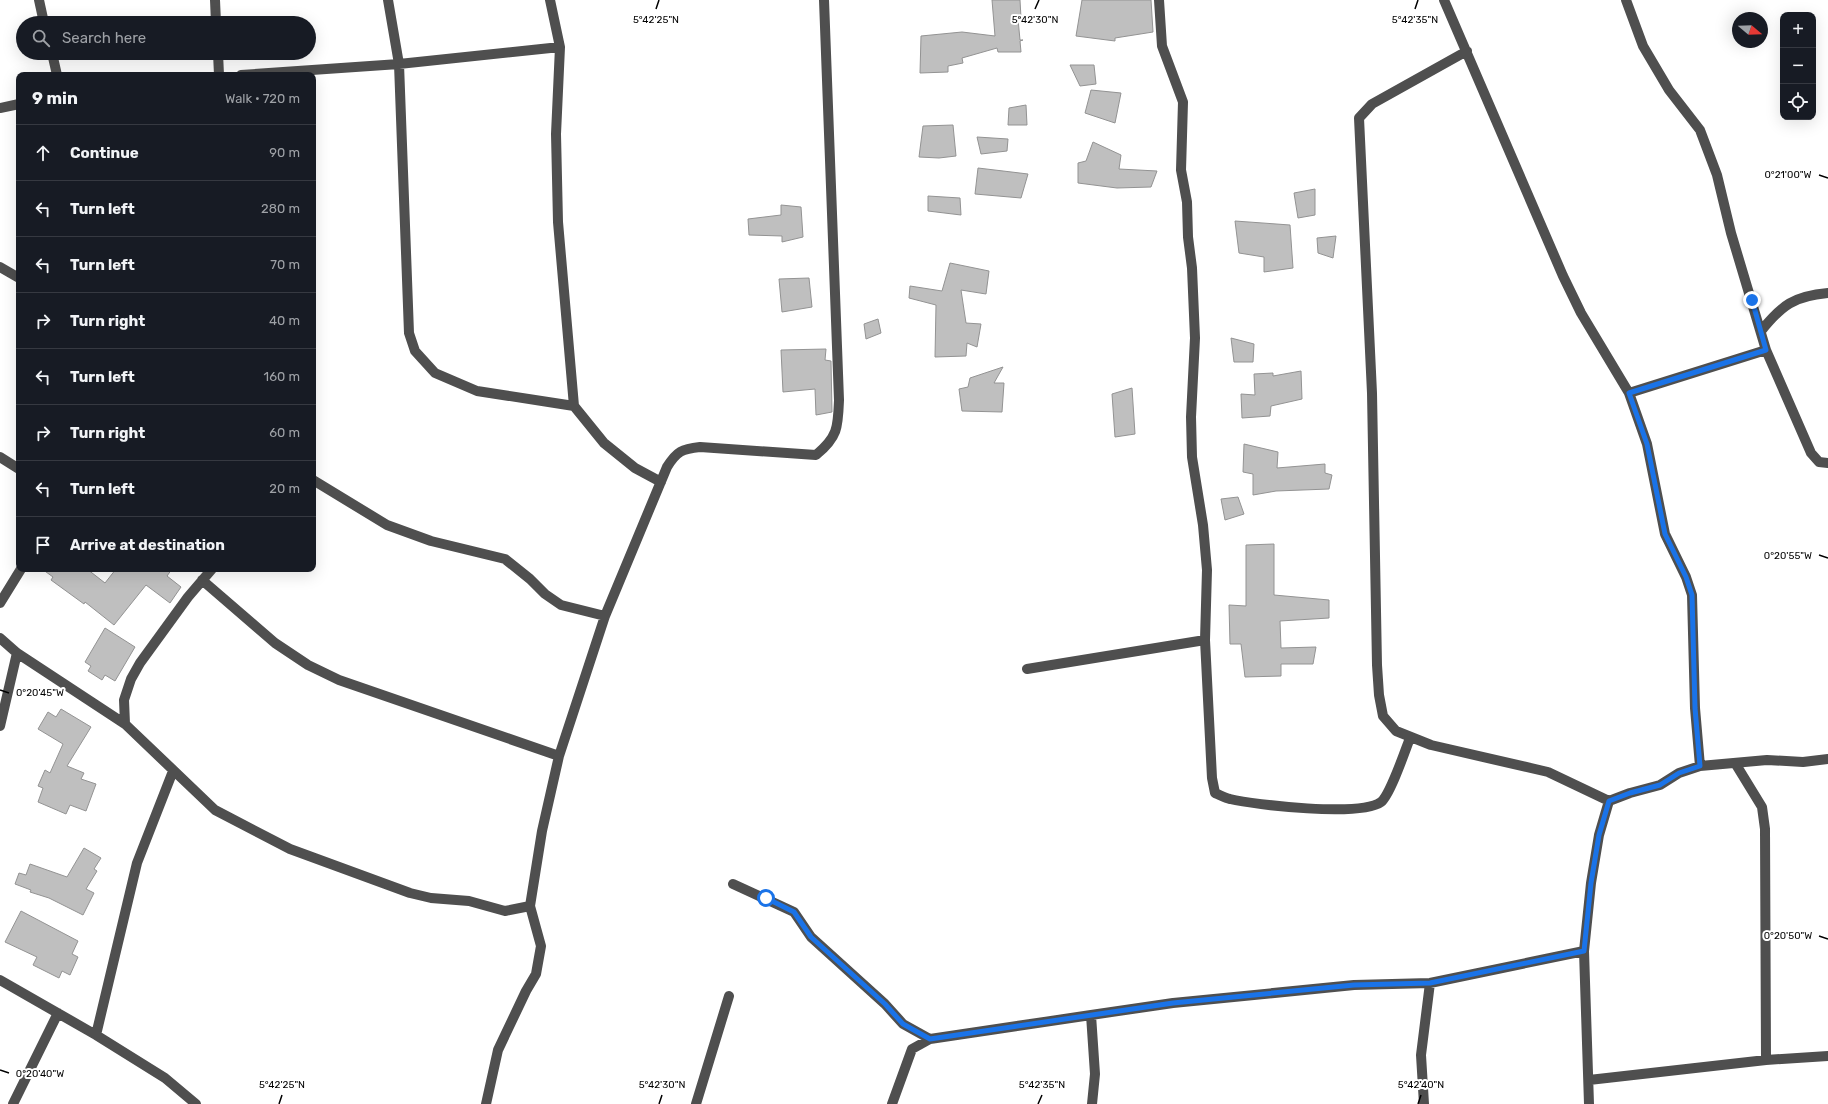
<!DOCTYPE html>
<meta charset="utf-8">
<style>
body{margin:0;font-family:Rubik,sans-serif;background:#242831;color:#f1f3f6}
.controls{position:absolute;right:12px;top:12px;display:grid;overflow:hidden;border-radius:8px;box-shadow:0 4px 16px #0002}
.controls button{width:36px;height:36px;display:grid;place-items:center;padding:0;border:0;border-bottom:1px solid #363941;background:#171b24;color:#f1f3f6;font:20px sans-serif}
.compass{position:absolute;left:1732px;top:12px;width:36px;height:36px;border-radius:50%;background:#171b24;box-shadow:0 4px 16px #0002;rotate:109deg}
.stop{position:absolute;width:12px;height:12px;margin:-9px;border:3px solid #1a73e8;border-radius:50%;background:#fff}
.stop.end{background:#1a73e8;border-color:#fff;box-shadow:0 1px 4px #0008}
.list{margin:0;padding:0;list-style:none}
h2{display:flex;justify-content:space-between;align-items:center;height:52px;margin:0;padding:0 16px;font-size:17px}
h2 small{font-size:13px;font-weight:400;color:#9ea1a6}
.list li{display:grid;grid-template-columns:26px 1fr auto;gap:12px;align-items:center;box-sizing:border-box;height:56px;padding:0 16px;border-top:1px solid #363941}
.list b{display:block;font-size:15px;white-space:nowrap}
.list em{font-size:13px;font-style:normal;color:#9ea1a6}
.icon{flex:none;width:22px;height:22px;fill:none;stroke:currentColor;stroke-width:2;stroke-linecap:round;stroke-linejoin:round}
.map{position:relative;flex:none;width:1828px;height:1104px;overflow:hidden}
.search{position:absolute;background:#171b24;box-shadow:0 4px 16px #0002;left:16px;top:16px;width:300px;height:44px;display:flex;align-items:center;gap:10px;box-sizing:border-box;padding:0 14px;border-radius:22px;color:#9ea1a6;font-size:15px}
.panel{position:absolute;background:#171b24;box-shadow:0 4px 16px #0002;left:16px;top:72px;width:300px;height:500px;border-radius:8px}
.map>svg:first-child{display:block}
.building{fill:#bfbfbf;stroke:#939393}
.lines{fill:none;stroke-linecap:round;stroke-linejoin:round}
.minor{stroke:#4f4f4f;stroke-width:10}
.route{stroke:#1a73e8;stroke-width:5}
.ticks{fill:none;stroke:#000;stroke-width:1.5}
.ticks-label{font-size:10px;text-anchor:middle;fill:#000;stroke:#fff;stroke-width:4;stroke-linejoin:round;paint-order:stroke}
</style>
<div class="map">
<svg width="1828" height="1104" viewBox="0 0 1828 1104">
<rect width="100%" height="100%" fill="#fff"/>
<path class="building" d="M992,0h28l1,18 -3,1 2,21h3l-3,1 1,11h-23l-1,-4 -35,10 1,5 -15,3v6l-28,1 1,-37 41,-4 33,4z
M1082,0h69l2,32 -38,6v3l-39,-5z
M1070,65h24l2,19 -16,2z
M1091,90l30,3 -6,30 -30,-10z
M1026,105l1,20h-19l1,-17z
M953,125l3,31 -17,2 -20,-1 4,-31z
M977,137l31,2 -1,12 -26,3z
M1093,142l28,13 -2,14 38,2 -6,16 -34,1 -39,-5v-20l8,-2z
M978,168l50,6 -7,24 -46,-4z
M1315,189v26l-17,3 -4,-25z
M928,196l32,2 1,17 -33,-4z
M781,205l20,2 2,30 -21,5v-6l-33,-1 -1,-16 33,-4z
M1235,221l55,4 3,43 -29,4v-15l-25,-4z
M1336,236l-3,22 -15,-5 -1,-15z
M950,263l39,8 -3,23 -25,-4 5,33 15,1 -4,23 -10,-4 -1,13 -31,1 1,-52 -27,-7 1,-12 32,5z
M809,278l3,29 -30,5 -3,-33z
M878,319l3,14 -15,6 -2,-15z
M1231,338l23,6 -1,18h-19z
M826,349l-1,11 6,1 1,51 -16,3 -1,-26 -32,3 -2,-42z
M1003,367l-9,16h10l-2,29 -40,-1 -3,-22 9,-2 2,-9z
M1301,371l1,28 -31,7 -1,10 -28,2 -1,-24 14,1 -1,-21 19,-1v3z
M1132,388l3,46 -20,3 -3,-43z
M1244,444l34,8 -1,16 48,-4v9l7,2 -3,14 -53,2 -23,4v-21l-10,-2z
M1238,497l6,17 -19,6 -4,-21z
M1274,544v51l55,5v18l-49,3 1,27 35,-1 -3,17h-32v12l-36,1 -4,-33h-11l-1,-39 17,1v-61z
M42,569h45l18,14 11,-14h56l-5,7 14,11 -11,16 -24,-18 -32,40 -29,-23 -1,2 -33,-24 2,-3z
M105,628l30,19 -20,34 -10,-6 -3,5 -14,-9 3,-5 -6,-4z
M61,709l30,18 -24,39 17,7 -3,6 15,5 -10,27 -16,-6 -4,9 -28,-12 5,-14 -5,-2 7,-16 5,3 13,-29 -25,-15 10,-17 8,5z
M84,848l17,10 -7,11 3,2 -11,18 8,4 -11,22 -34,-17 -19,-6 1,-2 -16,-6 4,-11 7,2 4,-11 37,13z
M21,911l57,30 -6,13 6,3 -8,18 -8,-4 -3,7 -26,-13 4,-8 -32,-15z"/>
<g class="lines">
<path class="minor" d="M39,0l5,23
M215,0l1,23
M388,0l11,64 10,269 6,18 20,22 42,18 97,15 30,37 31,25 26,14
M550,0l10,47 -4,87 2,88 16,184
M1159,0l3,46 21,56 -2,68 6,32 1,35 4,31 3,70 -4,79 1,40 11,68 4,45 -2,70 7,138 3,15c5,2 10,5 15,6 25,6 131,18 151,3 9,-7 24,-51 29,-64
M1444,0l119,276 18,37 48,80 18,51 18,90 21,43 6,18 3,113 5,58
M1626,0l17,46 26,44 31,40 17,45 14,58 35,117 45,103 8,9 9,1
M1467,51l-95,53 -13,14 13,275 5,272 2,30 4,21 13,15 35,14 117,27 61,29 21,-8 30,-8 19,-12 21,-7 67,-6 36,2 25,-3
M52,53l5,22
M218,53l1,22
M241,75l158,-11 161,-17
M0,108l19,-4
M0,267l19,11
M1761,331c21,-26 33,-35 67,-38
M1629,393l137,-43
M0,457l19,12
M313,480l74,45 44,16 74,18 25,20 15,15 16,11 44,11
M202,580l73,63 33,22 31,15 220,76
M0,603l21,-34
M0,638l17,15 108,71 90,86 75,39 120,44 21,5 38,3 36,10 25,-5
M1027,669l178,-29
M125,724l-1,-24 7,-21 9,-16 48,-66 24,-28
M0,726l17,-73
M1735,763l27,44 3,22 1,231
M733,884l61,28 17,25 74,67 18,20 27,15
M0,980l96,55 69,43 31,26
M1091,1015l82,-12 181,-18 76,-2 154,-32
M96,1035l41,-172 36,-92
M1589,1080l177,-20 62,-4
M13,1104l45,-91
M486,1104l12,-54 28,-59 10,-17 5,-28 -11,-40 12,-75 17,-75 46,-140 62,-149c10,-16 15,-18 33,-20l116,8c22,-18 22,-28 23,-55l-15,-400
M696,1104l33,-108
M892,1104l20,-55 18,-10 161,-24 4,59 -3,30
M1424,1104l-3,-49 9,-72
M1589,1104l-5,-153 7,-68 8,-48 10,-34"/>
</g>
<g class="lines">
<path class="route" d="M766,898l28,14 17,25 74,67 18,20 27,15 243,-36 181,-18 76,-2 154,-32 7,-68 8,-48 10,-34 21,-8 30,-8 19,-12 21,-7 -5,-58 -3,-113 -6,-18 -21,-43 -18,-90 -18,-51 137,-43 -14,-50"/>
</g>
<path class="ticks" d="M656,9l3,-9M1035,9l4,-9M1415,9l3,-9M1819,175l9,3M1819,555l9,3M0,690l9,3M1819,936l9,3M0,1070l9,3M279,1104l3,-9M659,1104l3,-9M1038,1104l4,-9M1418,1104l3,-9"/>
<g class="ticks-label">
<text x="656" y="23">5°42'25"N</text>
<text x="1035" y="23">5°42'30"N</text>
<text x="1415" y="23">5°42'35"N</text>
<text x="1788" y="178">0°21'00"W</text>
<text x="1788" y="559">0°20'55"W</text>
<text x="40" y="696">0°20'45"W</text>
<text x="1788" y="939">0°20'50"W</text>
<text x="40" y="1077">0°20'40"W</text>
<text x="282" y="1088">5°42'25"N</text>
<text x="662" y="1088">5°42'30"N</text>
<text x="1042" y="1088">5°42'35"N</text>
<text x="1421" y="1088">5°42'40"N</text>
</g>
</svg>
<div class="controls">
<button>+</button>
<button>−</button>
<button><svg class="icon" aria-label="locate" viewBox="0 0 24 24"><circle cx="12" cy="12" r="6"/><path d="M12 2v4M12 18v4M2 12h4M18 12h4"/></svg></button>
</div>
<svg class="compass" viewBox="-18 -18 36 36"><path d="M0-13l5 13h-10z" fill="#e53935"/><path d="M0 13l5-13h-10z" fill="#9ea1a6"/></svg>
<div class="stop" style="left:766px;top:898px"></div>
<div class="stop end" style="left:1752px;top:300px"></div>
<div class="search"><svg class="icon" aria-label="search" viewBox="0 0 24 24"><circle cx="10" cy="10" r="6"/><path d="M15 15l6 6"/></svg>Search here</div>
<section class="panel">
<h2>9 min<small>Walk · 720 m</small></h2>
<ul class="list">
<li><svg class="icon" aria-label="ahead" viewBox="0 0 24 24"><path d="M12 20V5M6 11l6-6 6 6"/></svg><div><b>Continue</b></div><em>90 m</em></li>
<li><svg class="icon" aria-label="left" viewBox="0 0 24 24"><path d="M17 20v-9H6M10 6l-5 5 5 5"/></svg><div><b>Turn left</b></div><em>280 m</em></li>
<li><svg class="icon" aria-label="left" viewBox="0 0 24 24"><path d="M17 20v-9H6M10 6l-5 5 5 5"/></svg><div><b>Turn left</b></div><em>70 m</em></li>
<li><svg class="icon" aria-label="right" viewBox="0 0 24 24"><path d="M7 20v-9h11M14 6l5 5-5 5"/></svg><div><b>Turn right</b></div><em>40 m</em></li>
<li><svg class="icon" aria-label="left" viewBox="0 0 24 24"><path d="M17 20v-9H6M10 6l-5 5 5 5"/></svg><div><b>Turn left</b></div><em>160 m</em></li>
<li><svg class="icon" aria-label="right" viewBox="0 0 24 24"><path d="M7 20v-9h11M14 6l5 5-5 5"/></svg><div><b>Turn right</b></div><em>60 m</em></li>
<li><svg class="icon" aria-label="left" viewBox="0 0 24 24"><path d="M17 20v-9H6M10 6l-5 5 5 5"/></svg><div><b>Turn left</b></div><em>20 m</em></li>
<li><svg class="icon" aria-label="arrive" viewBox="0 0 24 24"><path d="M6 21V4h12l-3 4 3 4H6"/></svg><div><b>Arrive at destination</b></div></li>
</ul>
</section>
</div>
